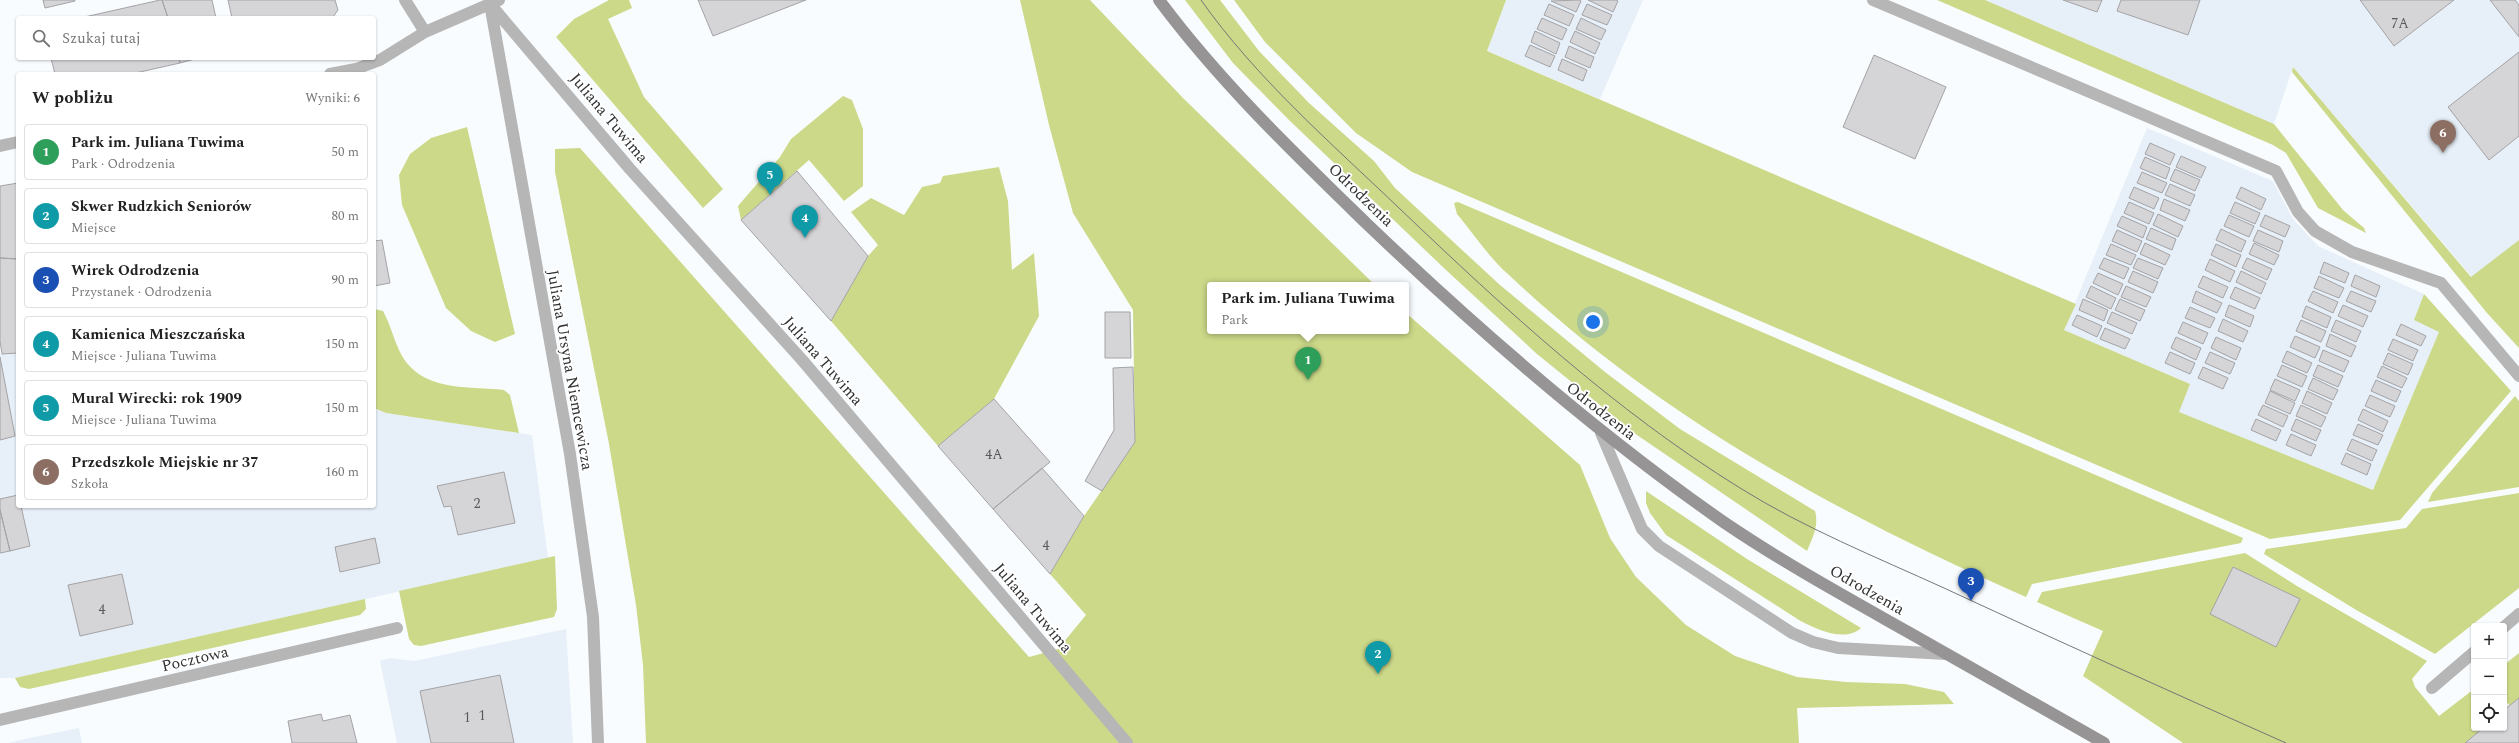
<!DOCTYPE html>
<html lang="pl">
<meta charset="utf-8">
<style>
body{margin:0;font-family:Spectral,serif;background:#f2f2f2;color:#222}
.controls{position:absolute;right:12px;bottom:12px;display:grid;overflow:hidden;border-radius:4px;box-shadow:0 1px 3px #0004}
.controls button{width:36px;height:36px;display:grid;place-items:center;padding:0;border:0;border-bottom:1px solid #e0e0e0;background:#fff;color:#222;font:20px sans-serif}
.you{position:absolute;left:1593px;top:322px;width:14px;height:14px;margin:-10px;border:3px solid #fff;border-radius:50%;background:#1a73e8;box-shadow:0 0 0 6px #1a73e833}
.badge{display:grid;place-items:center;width:26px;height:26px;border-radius:50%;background:#d0426e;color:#fff;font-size:13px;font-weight:700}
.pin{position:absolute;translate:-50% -33px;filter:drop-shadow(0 1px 2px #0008)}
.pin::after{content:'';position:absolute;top:21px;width:14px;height:12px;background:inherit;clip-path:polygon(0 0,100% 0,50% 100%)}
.popup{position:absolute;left:1207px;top:282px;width:202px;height:52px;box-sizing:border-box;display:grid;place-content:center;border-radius:4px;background:#fff;filter:drop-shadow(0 1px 3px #0005);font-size:13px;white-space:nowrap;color:#767676}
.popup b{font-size:15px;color:#222}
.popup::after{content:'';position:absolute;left:50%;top:100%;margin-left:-8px;border:8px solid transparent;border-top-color:#fff}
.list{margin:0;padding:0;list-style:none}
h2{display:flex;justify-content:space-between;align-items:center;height:52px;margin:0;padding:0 16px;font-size:17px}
h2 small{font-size:13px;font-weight:400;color:#767676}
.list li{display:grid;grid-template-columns:26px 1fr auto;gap:12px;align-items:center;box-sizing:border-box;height:56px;margin:0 8px 8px;padding:0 8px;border:1px solid #e0e0e0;border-radius:4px}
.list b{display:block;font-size:15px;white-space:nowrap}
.list p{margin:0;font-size:13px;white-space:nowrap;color:#767676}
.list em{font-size:13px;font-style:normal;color:#767676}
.icon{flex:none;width:22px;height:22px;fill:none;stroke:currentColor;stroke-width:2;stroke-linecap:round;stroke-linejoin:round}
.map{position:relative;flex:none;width:2519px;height:743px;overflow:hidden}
.search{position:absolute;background:#fff;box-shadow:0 1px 3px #0004;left:16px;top:16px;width:360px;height:44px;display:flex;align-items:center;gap:10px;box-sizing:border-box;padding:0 14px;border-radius:4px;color:#767676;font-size:15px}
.panel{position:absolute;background:#fff;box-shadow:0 1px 3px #0004;left:16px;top:72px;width:360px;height:436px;border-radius:4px}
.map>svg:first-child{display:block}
.built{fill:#e7f0f8}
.green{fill:#cbd989}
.building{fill:#d5d4d7;stroke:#a4a3a6}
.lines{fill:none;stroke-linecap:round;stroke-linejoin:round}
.lane{stroke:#b7b6b6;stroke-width:12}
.street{stroke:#b7b6b6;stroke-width:12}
.secondary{stroke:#969494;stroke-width:12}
.tram{stroke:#757778;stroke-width:1}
.labels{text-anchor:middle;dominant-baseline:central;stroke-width:3.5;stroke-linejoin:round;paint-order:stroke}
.number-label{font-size:14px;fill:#58595a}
.street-label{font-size:16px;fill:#2f3031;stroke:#fff}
</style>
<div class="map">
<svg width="2519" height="743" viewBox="0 0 2519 743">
<rect width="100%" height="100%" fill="#f9fcfe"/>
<path class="built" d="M1506,0h137l-43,99 -113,-48z
M1985,0h534v240l-47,37 -179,-210 -19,57z
M2147,128l126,53 20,38 25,27 106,48 -10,26 26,11 -67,159 -195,-78 12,-28 -126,-54z
M18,353v153h356v-98l12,5 146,22 16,123 -533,120h-15v-324z
M566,629l7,114h-176l-17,-82 10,-3 24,3z
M79,728l3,15h-74l17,-4z"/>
<path class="green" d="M609,0h20l3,8 -24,11 36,78 79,92 -20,19 -147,-171 18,-18z
M1020,0h70l93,98 192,187h-165v46h196v-18l174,152 30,73 26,39 50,48 49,31 62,21 49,5 59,2 39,8 10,12 -157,4 2,35h-1153l-3,-78 -7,-60 -27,-161 -54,-272v-23l25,-1 449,509 29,-8 28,-34 -36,-41 34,-58 51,-74 -2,-132 -60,-97 -24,-88z
M1185,0h35l39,51 50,52 65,58 21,27 105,97 105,87 75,57 135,82c4,15 -2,26 -8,40l-170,-116 -100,-81 -91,-84 -157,-150 -56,-57z
M1234,0h272l-19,51 589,253 -12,26 126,54 -11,28 194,78 66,-158 -25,-12 10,-26 87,97 -111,129 -130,19 -858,-367 -56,-39 -91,-91z
M1937,0h48l289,124 69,86 21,18 2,5 -48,-25 -32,-55 -13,-8z
M2293,67l178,210 48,-37v108l-32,-35 -195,-241z
M843,96l9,4 11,29v57l-19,15 -35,-41 -68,60 -3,-14 42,-49 11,-18z
M467,127l48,207 -20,8 -24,-11 -25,-23 -44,-103 -3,-30 11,-21 21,-16z
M999,167l9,34 4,69 22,-17 5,63 -45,83 -56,47 -107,-125 37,-65 10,-11 -27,-33 20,-14 33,17 18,-28 18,-4 3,-7z
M1458,202l785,336 -2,5 -209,41 -6,13c-190,-84 -365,-179 -517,-322 -20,-17 -35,-41 -52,-61l-3,-11z
M374,309l9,2c9,16 12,36 23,51 24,30 65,24 98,28l6,5 9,38 -133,-20 -12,-5z
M2515,396l4,5v86l-91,15 4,-9z
M1646,491l101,68 114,69c-16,15 -46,1 -62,-8l-133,-85 -16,-22 -4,-10z
M2519,493v95l-84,66 -77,-43 -94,-57 2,-5 140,-21 16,-19z
M2245,553l52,33 130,75 -15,18 3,8 24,29 35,-27v39h9l-18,15h-282l-100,-67 20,-45 -66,-29 5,-10z
M555,556l2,53 -3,8 -133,29 -7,-1 -5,-6 -10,-48z
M365,599l1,10 -6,6 -331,74 -9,-2 -5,-9z
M2519,653v45l-9,8 -6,-7v-34z"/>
<path class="building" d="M43,0h32v1l-30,7z
M162,0l6,18h-88l80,-18z
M162,0h50l4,18h-48z
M228,0h107l3,10 -5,7 -4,1h-97z
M698,0h108l-93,36z
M1579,0l2,1 -5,11 -25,-11z
M1588,0h28l2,1 -5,11z
M2063,0h39l-5,12z
M2121,0h79l-12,35 -71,-24z
M2360,0h94l-60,46z
M2490,0h25l4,5v32z
M1549,4l25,11 -5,11 -25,-11z
M1587,4l25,11 -5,10 -25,-10z
M1542,18l25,11 -5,11 -25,-11z
M1581,18l25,12 -5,10 -25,-11z
M1535,31l25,12 -4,11 -25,-12z
M1575,31l25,12 -5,11 -25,-12z
M1530,45l25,11 -5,11 -25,-11z
M1569,46l25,11 -4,11 -25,-11z
M2519,52v84l-30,24 -41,-53z
M1874,55l72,32 -31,72 -72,-32z
M51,58h128l1,5 -49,11h-76z
M179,58h19l-18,5z
M1562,59l25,11 -4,11 -25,-11z
M2150,143l25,11 -5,11 -25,-11z
M2181,156l25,11 -5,11 -25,-11z
M2145,157l25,11 -4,11 -26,-11z
M2175,169l25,11 -5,11 -25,-11z
M797,171l71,85 -37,65 -90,-101z
M2142,172l25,11 -5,10 -25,-10z
M18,183v76l-18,-1v-72z
M2170,184l25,11 -5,11 -25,-11z
M2134,187l25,11 -5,11 -25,-11z
M2241,187l25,12 -5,11 -25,-12z
M2164,199l26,11 -5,11 -25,-11z
M2129,202l25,11 -5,11 -25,-11z
M2235,202l25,11 -5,11 -25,-11z
M2158,214l25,12 -5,11 -25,-12z
M2229,215l25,11 -5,11 -25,-11z
M2265,215l25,11 -5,11 -25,-11z
M2122,216l25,11 -4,11 -26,-12z
M2151,228l25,11 -4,11 -26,-11z
M2221,229l25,12 -5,11 -25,-12z
M2117,230l25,11 -5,11 -25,-11z
M2258,230l25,11 -4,11 -26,-11z
M382,240l8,43 -16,3v-45z
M2145,243l25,12 -5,10 -25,-11z
M2254,243l25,12 -5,10 -25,-11z
M2111,244l25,11 -5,10 -25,-10z
M2216,244l25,11 -5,12 -25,-12z
M0,258l18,1v94l-16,1 -2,-13z
M2104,258l25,10 -5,11 -25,-11z
M2138,258l25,10 -5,11 -25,-11z
M2247,258l25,11 -5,11 -25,-12z
M2210,259l25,12 -5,11 -25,-12z
M2324,262l25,11 -4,10 -25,-10z
M2133,271l25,11 -5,11 -25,-11z
M2241,271l25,12 -5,11 -25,-12z
M2098,273l25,11 -5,11 -25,-12z
M2355,275l25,11 -4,11 -25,-11z
M2203,276l25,11 -5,11 -25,-11z
M2319,276l25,12 -5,10 -25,-10z
M2091,286l25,12 -5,11 -25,-12z
M2126,286l25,11 -5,10 -25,-10z
M2235,287l25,11 -5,11 -25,-11z
M2196,291l26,12 -5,10 -25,-11z
M2313,291l25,11 -5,11 -25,-12z
M2351,291l25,10 -5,11 -25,-11z
M2083,299l25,11 -4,11 -25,-11z
M2120,299l25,11 -5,11 -25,-11z
M2229,305l25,11 -4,11 -25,-11z
M2343,305l25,11 -5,11 -25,-11z
M2306,306l25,11 -4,11 -25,-11z
M2190,307l25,11 -5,10 -25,-10z
M1105,312h25l1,46h-26z
M2112,312l25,11 -5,11 -25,-11z
M2077,315l25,11 -5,11 -25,-12z
M2223,319l25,12 -5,11 -25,-11z
M2301,320l25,11 -5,11 -25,-11z
M2336,320l25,11 -5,11 -25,-11z
M2183,322l25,11 -5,11 -25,-11z
M2401,324l25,12 -5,10 -25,-11z
M2105,328l25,11 -5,10 -25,-10z
M2330,334l26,12 -5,11 -25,-11z
M2295,336l25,11 -5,11 -25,-11z
M2176,337l25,11 -5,12 -25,-12z
M2216,337l25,11 -5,12 -25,-12z
M2393,339l25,11 -5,11 -25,-11z
M2323,350l26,11 -5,11 -25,-11z
M2287,351l25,12 -5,10 -25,-11z
M2170,352l25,11 -5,11 -25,-11z
M2210,352l25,11 -5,11 -25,-11z
M2388,353l25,11 -5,11 -25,-11z
M0,357l15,79 -15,4z
M2282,365l25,11 -5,11 -25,-11z
M2318,365l25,11 -5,11 -25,-11z
M2382,366l25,12 -5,10 -25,-11z
M1133,367l2,75 -33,49 -17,-10 29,-51 -1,-62z
M2203,367l25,11 -5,11 -25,-11z
M2313,378l25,12 -5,10 -25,-11z
M2275,379l25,11 -5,11 -25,-11z
M2376,380l25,11 -5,11 -25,-11z
M2270,391l25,12 -5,11 -25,-11z
M2307,391l25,12 -5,11 -25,-11z
M2370,395l25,11 -5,11 -25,-11z
M994,399l56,63 -57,47 -55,-63z
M2263,405l25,11 -5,11 -25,-12z
M2301,405l25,12 -5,10 -25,-11z
M2363,409l25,12 -5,11 -25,-12z
M2256,419l25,11 -5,11 -25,-11z
M2296,419l25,11 -5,11 -25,-11z
M2358,424l25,11 -5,10 -25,-10z
M2291,434l25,11 -5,11 -25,-11z
M2352,439l25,11 -5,11 -25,-11z
M2346,453l25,11 -4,11 -26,-11z
M1042,468l42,48 -34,58 -57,-65z
M504,472l11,51 -57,12 -7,-29 -7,1 -7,-21z
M18,495v11h3l9,40 -20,5 -10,-41v-11z
M0,510l10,41 -10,2z
M375,538l5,25 -40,9 -5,-25z
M2233,567l67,32 -24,48 -66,-33z
M122,574l11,50 -53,12 -12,-51z
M500,675l14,68h-83l-11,-52z
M2519,698v45h-54l18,-15h21v-18z
M321,714l2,7 27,-6 7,28h-65l-4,-22z"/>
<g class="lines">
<path class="lane" d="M1873,0l403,171 22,41 17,19 37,21 89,31 78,93
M803,361l324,382
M1601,433l41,96 17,17 133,87 21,9 25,6 108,6"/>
<path class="street" d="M405,0l20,32
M490,4l80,450 23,163 5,126
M490,4l140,165 173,192
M330,74l26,-5 24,-9 45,-28 74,-32
M0,146l18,-4
M2504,627l15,-13
M2432,688l42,-36
M0,720l397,-92"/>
<path class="secondary" d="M1159,0c61,82 134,152 207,223 113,108 230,210 359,300 59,40 121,74 183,109 65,37 130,74 196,111"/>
<path class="tram" d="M1201,0c55,78 130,143 198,208 107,102 215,202 341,280 64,40 136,69 204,100 114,53 227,104 342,155"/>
</g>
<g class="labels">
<g class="number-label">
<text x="2400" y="23">7A</text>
<text x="994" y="454">4A</text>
<text x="477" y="503">2</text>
<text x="1046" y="545">4</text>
<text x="102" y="609">4</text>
<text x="482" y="715">1</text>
<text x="467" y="717">1</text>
</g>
<g class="street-label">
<text transform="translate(609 118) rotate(50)">Juliana Tuwima</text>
<text transform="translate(1361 195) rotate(44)">Odrodzenia</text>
<text transform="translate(823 361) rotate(49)">Juliana Tuwima</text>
<text transform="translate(570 370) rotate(80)">Juliana Ursyna Niemcewicza</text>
<text transform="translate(1601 411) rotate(38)">Odrodzenia</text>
<text transform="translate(1867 590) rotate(30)">Odrodzenia</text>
<text transform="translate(1033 608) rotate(50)">Juliana Tuwima</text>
<text transform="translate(195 659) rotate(-13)">Pocztowa</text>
</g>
</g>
</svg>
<div class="controls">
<button>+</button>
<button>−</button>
<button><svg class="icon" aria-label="locate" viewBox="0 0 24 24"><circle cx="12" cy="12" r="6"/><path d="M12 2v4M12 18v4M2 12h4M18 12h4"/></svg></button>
</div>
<div class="you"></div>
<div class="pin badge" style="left:1308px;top:380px;background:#2e9e5b">1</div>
<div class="popup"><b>Park im. Juliana Tuwima</b>Park</div>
<div class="pin badge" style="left:1378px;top:674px;background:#0f9aa8">2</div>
<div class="pin badge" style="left:1971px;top:601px;background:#1a4fb4">3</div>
<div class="pin badge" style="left:805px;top:238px;background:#0f9aa8">4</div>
<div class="pin badge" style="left:770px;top:195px;background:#0f9aa8">5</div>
<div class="pin badge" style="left:2443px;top:153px;background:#8d6e63">6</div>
<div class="search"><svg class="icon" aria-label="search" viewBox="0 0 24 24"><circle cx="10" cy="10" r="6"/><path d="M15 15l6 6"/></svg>Szukaj tutaj</div>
<section class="panel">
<h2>W pobliżu<small>Wyniki: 6</small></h2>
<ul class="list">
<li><span class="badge" style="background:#2e9e5b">1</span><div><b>Park im. Juliana Tuwima</b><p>Park · Odrodzenia</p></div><em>50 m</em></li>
<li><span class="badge" style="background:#0f9aa8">2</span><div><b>Skwer Rudzkich Seniorów</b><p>Miejsce</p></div><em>80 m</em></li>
<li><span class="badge" style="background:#1a4fb4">3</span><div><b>Wirek Odrodzenia</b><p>Przystanek · Odrodzenia</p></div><em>90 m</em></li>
<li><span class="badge" style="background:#0f9aa8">4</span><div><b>Kamienica Mieszczańska</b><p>Miejsce · Juliana Tuwima</p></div><em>150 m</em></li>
<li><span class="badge" style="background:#0f9aa8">5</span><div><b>Mural Wirecki: rok 1909</b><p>Miejsce · Juliana Tuwima</p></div><em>150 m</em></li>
<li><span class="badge" style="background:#8d6e63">6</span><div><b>Przedszkole Miejskie nr 37</b><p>Szkoła</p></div><em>160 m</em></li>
</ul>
</section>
</div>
